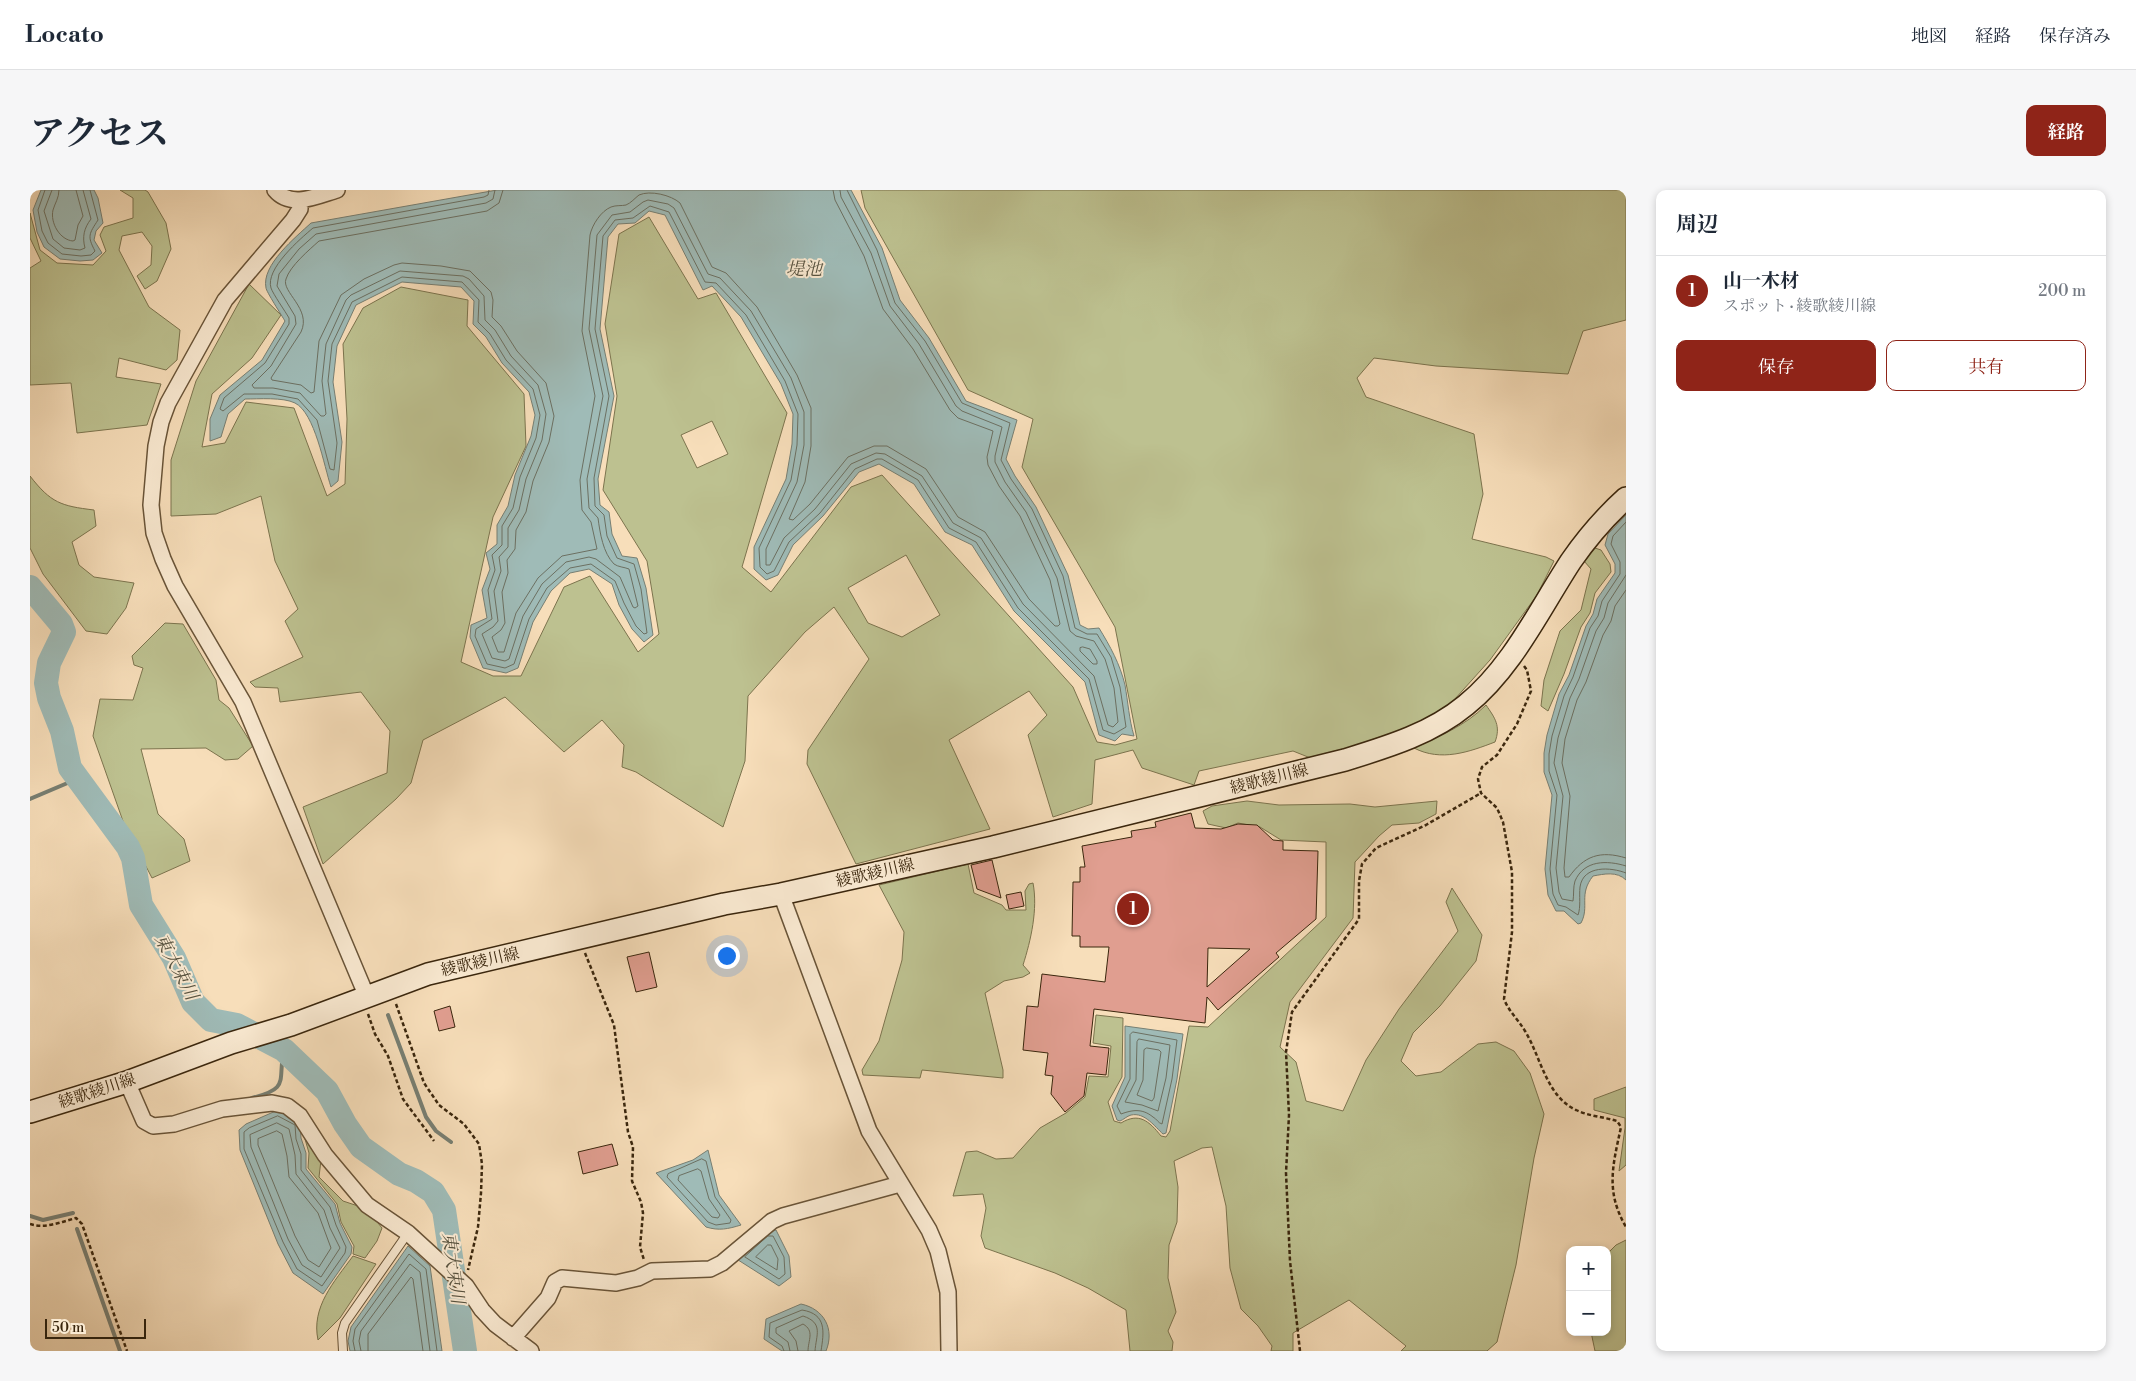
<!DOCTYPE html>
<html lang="ja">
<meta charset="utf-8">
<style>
body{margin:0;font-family:"Libre Bodoni","Noto Serif JP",serif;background:#f6f6f7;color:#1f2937}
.controls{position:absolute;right:15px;bottom:15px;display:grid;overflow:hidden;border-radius:10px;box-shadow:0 2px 8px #0003}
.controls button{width:45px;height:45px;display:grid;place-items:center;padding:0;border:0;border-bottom:1px solid #e0e1e3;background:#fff;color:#1f2937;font:25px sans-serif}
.scale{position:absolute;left:15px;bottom:12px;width:101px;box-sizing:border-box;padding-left:5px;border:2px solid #3a260d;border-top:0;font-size:14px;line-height:18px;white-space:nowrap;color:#3a260d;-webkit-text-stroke:4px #faead2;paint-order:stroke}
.you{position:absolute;left:696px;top:765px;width:18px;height:18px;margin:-12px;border:4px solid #fff;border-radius:50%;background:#1a73e8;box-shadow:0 0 0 8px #1a73e833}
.badge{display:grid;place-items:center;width:32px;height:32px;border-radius:50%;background:#8f2418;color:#fff;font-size:16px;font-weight:700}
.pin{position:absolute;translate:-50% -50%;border:2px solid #fff;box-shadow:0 1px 5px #0006}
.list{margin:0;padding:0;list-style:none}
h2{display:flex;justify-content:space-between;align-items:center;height:65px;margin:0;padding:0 20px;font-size:21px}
h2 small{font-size:16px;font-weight:400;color:#747a83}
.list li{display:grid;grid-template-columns:32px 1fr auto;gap:15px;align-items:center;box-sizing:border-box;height:70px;padding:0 20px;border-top:1px solid #e0e1e3}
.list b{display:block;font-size:19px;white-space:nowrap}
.list p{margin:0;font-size:16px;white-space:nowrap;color:#747a83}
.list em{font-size:16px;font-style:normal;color:#747a83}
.actions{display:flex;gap:10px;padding:15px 20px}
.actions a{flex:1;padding:11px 0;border:1px solid #8f2418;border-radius:10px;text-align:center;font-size:18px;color:#8f2418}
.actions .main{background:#8f2418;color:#fff}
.map{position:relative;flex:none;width:1596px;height:1161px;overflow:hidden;border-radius:10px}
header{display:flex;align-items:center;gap:30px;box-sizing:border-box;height:70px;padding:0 25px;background:#fff;border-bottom:1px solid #e0e1e3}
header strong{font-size:24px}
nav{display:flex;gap:28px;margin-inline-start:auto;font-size:18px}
.intro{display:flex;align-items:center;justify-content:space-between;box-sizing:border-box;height:120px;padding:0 30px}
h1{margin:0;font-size:35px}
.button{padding:12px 22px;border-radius:10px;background:#8f2418;color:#fff;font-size:18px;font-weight:700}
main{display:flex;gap:30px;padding:0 30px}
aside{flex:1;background:#fff;border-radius:10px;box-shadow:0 2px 8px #0003}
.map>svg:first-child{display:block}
.green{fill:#bdc190;stroke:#7c744e;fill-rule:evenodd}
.water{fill:#9fbbb7;stroke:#777f73}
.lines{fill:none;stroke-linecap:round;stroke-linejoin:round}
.shore{stroke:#6c7062;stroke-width:1}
.stream{stroke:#777f73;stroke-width:4}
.river{stroke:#9fbbb7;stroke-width:24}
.building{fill:#e09e90;stroke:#3a260d;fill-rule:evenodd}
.service-casing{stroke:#695438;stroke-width:10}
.minor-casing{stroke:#695438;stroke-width:18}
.secondary-casing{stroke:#3a260d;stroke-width:24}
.path{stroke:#3a260d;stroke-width:2.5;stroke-dasharray:4 2.5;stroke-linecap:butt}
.service{stroke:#faead2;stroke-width:8}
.minor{stroke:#faead2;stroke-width:15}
.secondary{stroke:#faead2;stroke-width:21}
.labels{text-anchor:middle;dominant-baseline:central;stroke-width:4;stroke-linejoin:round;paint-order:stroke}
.street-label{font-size:16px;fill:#3a260d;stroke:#faead2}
.water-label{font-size:18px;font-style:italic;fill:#585340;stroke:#faead2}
</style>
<header>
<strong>Locato</strong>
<nav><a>地図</a><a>経路</a><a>保存済み</a></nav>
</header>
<div class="intro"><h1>アクセス</h1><a class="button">経路</a></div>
<main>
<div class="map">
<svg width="1596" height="1161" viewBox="0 0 1596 1161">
<rect width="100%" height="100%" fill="#f7deba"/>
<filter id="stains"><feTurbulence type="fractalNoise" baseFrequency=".004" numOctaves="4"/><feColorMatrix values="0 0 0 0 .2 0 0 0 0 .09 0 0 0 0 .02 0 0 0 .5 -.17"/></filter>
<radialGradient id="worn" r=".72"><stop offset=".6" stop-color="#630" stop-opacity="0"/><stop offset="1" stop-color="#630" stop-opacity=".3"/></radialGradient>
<path class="green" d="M90,0h25l3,2 18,31 5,26 -14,32 -12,8 -8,-13 14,-11 1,-19 -10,-14 -20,4 -3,14 30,57 31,23 -3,30 -11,10 -47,-12 -3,19 45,7 -14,41 -70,8 -6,-50 -41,2v-117l11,-7 -11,-23v-25l10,37 17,13 36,2 13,-14 -6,-16 4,-8 29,-9v-20z
M831,0h765v130l-43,11 -15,43 -132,-8 -62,-8 -17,20 9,19 108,37 9,60 -11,45 74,18 8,4 -17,34 -47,65 -45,50 -31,19 -101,30 -20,-8 -94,20 -5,14 -52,-17 -9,-18 -38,10 -3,44 -39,13 -25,-82 19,-20 -18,-24 -80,49 41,89 -134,35 -49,-100 1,-14 61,-91 -35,-52 -29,25 -57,64 -3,65 -22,66 -87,-55 -14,-5 2,-22 -22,-25 -38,32 -59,-55 -82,43 -12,43 -15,16 -73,65 -20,-57 84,-34 3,-42 -29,-39 -81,10 -2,-14 -23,-1 -5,-5 53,-25 -18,-36 13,-12 -23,-48 -14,-65 -45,18 -45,2v-56l25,-79 53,-97 32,31 -29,43 -40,36 -10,53 23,-4 21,-41 48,6 33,88 18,-12 2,-65 -4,-75 20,-36 38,-21 67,13 -1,26 57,68 2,52 -33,71 -32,145 32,14h28l43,-89 26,-11 48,76 21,-18 -12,-73 -44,-71 14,-94 -12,-72 14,-90 30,-17 49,82 18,-6 71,120 -45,154 29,25 80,-105 31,-12 191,212 24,55 18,3 22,-6 -22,-112 -93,-160 11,-48 -65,-29 -103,-182zM682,231l16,33 -31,14 -16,-33zM876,365l34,60 -38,22 -34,-14 -20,-35z
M0,286c21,27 31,30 64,34l2,16 -24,16 7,23 15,12 40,6 -8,25 -19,26 -21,-3 -43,-57 -13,-26z
M1562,357l9,3 9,14 1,8 -16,21 -5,20 -9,14 -17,47 -16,37 -7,-5 3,-26 16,-49 21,-21 10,-41 -7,-8z
M135,433l18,1 33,56 3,20 10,8 24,38 -15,13 -13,1 -19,-12 -65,1 17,65 26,25 6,22 -38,17 -28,-54 -31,-88 7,-37 33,1 10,-32 -9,-3 -2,-9z
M1456,515c9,13 15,21 9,37 -26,10 -54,20 -81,6 26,-12 51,-22 72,-43z
M1217,611l32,4 71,-1 25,3 62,-6 -1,13 -17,9 -27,2 -13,11 -24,26 -2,56 -63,84 -10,45 16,15 10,39 37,10 23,-51 33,-51 59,-78 -12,-29 6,-14 30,47 -6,26 -36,45 -27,27 -12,28 15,15 25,-4 37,-28 18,-2 18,9 16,22 14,41 -10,44 -18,107 -19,77 -10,9h-86l5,-5 -57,-46 -56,33v18h-22l1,-5 -14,-20 -17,-17 -11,-41 -4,-62 -14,-59 -10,1 -28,13 4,26 -1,35 -8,23 -1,33 8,34 -8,19 5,11 -1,9h-42l-4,-41 -38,-22 -33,-15 -70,-25 -4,-12 5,-28 -3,-14 -30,2 13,-44 11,-1 19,8 17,-1 27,-30 26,-15 19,-16 4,-21 19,1 3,-31 -18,-3 3,-28 27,3 -1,59 -14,25 6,19 7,2c18,-11 28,-2 40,13l5,1 4,-6 19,-105 19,1 118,-110v-75l-45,-2 -21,-13 -22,-4 -12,5 -18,-4 -5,-13 9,-5z
M938,674l6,29 28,12 4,5h20l-1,-19 4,-7 4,-1c5,26 -2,57 -10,82l7,8 -7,4 -19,4 -19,12 18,77v8l-81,-8 -2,8 -57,-3 -1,-5 17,-29 23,-81 2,-28 -25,-47z
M1596,897v78l-7,6 6,-43v-10l-31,-8v-11z
M275,949h5l11,21 -2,17 24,24 18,6 9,6 12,15 -5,13 -12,17 -12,-4 1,-8 -13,-24 -4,-18 -29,-36 1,-15z
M1596,1050v111h-31l-4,-19h16v-78l9,-9z
M323,1066l23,8 -36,54 -22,22c-7,-33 16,-58 35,-84z"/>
<path class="water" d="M11,0h53l4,8 5,25 -7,8 -2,9 8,13 -9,7 -13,1 -20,-2 -16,-12 -7,-15 -4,-22z
M467,0h354l31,58 18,52 29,38 37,63 51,19 -11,39 9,17 21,31 32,68 12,50 8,4 11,-1c11,18 21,36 26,57 3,17 4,34 9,51l-12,-2 -7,7 -16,-6 -14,-53 -71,-71 -42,-66 -27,-13 -31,-48 -35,-20 -20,8 -36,44 -30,29 -15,30 -12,5 -12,-11v-22l32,-68 6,-35 1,-30 -12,-30 -40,-67 -29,-31 -9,4 -38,-75 -16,-4 -14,12 -17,1 -10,13 -8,92 14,67 -16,83 2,26 9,7 3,22 10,22 15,2 9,30 7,47 -9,7 -12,-13 -13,-24 -7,-21 -23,-15 -19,4 -19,18 -18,31 -15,46 -12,5 -23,-5 -13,-31 1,-12 16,-7 -5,-28 8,-21 -4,-16 11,-9v-19l11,-19 7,-31 16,-39 4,-21 -6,-23 -27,-29 -16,-26 -13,-13 1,-23 -13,-14 -59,-5 -46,23 -19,41 -4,36 9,60 -4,39 -7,6c-7,-21 -16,-74 -36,-84 -12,-6 -37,-4 -50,-4l-17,15 -7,23 -11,4v-22l10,-24 42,-35 23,-39c-3,-5 -19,-30 -19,-33 -5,-23 30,-51 45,-65z
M1596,325v365c-9,-9 -22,-6 -33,-4 -15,19 -3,30 -12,47l-3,1 -14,-13h-8l-8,-16 -3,-26 7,-74 -8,-23v-19l3,-18 12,-41 10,-19 17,-49 7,-12 4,-15 18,-26v-9l-10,-19 3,-11z
M1095,836l58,8 -6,45 -11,54 -3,1c-8,-7 -18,-22 -32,-19 -4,1 -8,5 -11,6l-3,-1 -5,-14 13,-29z
M248,920l22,12 1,16 5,15v16l29,35 5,19 12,24 -1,7 -28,40 -30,-21 -15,-29 -38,-94 -1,-20 7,-6z
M678,960l11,45 22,30c-13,4 -22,6 -35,2l-50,-54 37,-13z
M746,1040l13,26 2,21 -12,9 -44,-28 32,-27z
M378,1056l22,20 12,85h-92l-2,-10 3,-14z
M771,1114c23,5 34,25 25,47h-44l-18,-12 2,-20z"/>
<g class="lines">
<path class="shore" d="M15,0l-7,20 4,21 6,12 14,11 19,2 10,-1 4,-4c-8,-15 -6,-17 3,-31l-8,-30
M22,0l-8,21 9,28 11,9 16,2 5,-2c-3,-11 -1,-20 6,-29l-8,-29
M29,0c0,8 -4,13 -6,20 -3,13 7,30 20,31l2,-1 3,-15 5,-9 -7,-26
M459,0l-1,5 -4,2 -171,31c-13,11 -48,41 -42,60 2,6 14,23 18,30v6l-24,39 -41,35 -4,11 3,2 21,-17h28l26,5 19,21 13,49 4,1 3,-27 -9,-62 4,-37 20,-42 50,-25 60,5 17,18 -1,22 12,12 16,26 27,29 7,26 -4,23 -16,39 -7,31 -11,18v19l-10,10 3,15 -7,20 4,29 -16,10 -1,7 12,28 18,4 9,-4 15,-45 18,-31 23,-20 21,-4 24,17 9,22 12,23 8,8 3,-1 -6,-44 -7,-25 -17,-6 -10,-22 -3,-21 -9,-9 -1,-28 15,-82 -14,-67 8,-93 12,-16 18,-2 17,-12 19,6 36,70 11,1 30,32 39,66 13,33 -1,31 -6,35 -32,68 1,19 7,7 7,-3 15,-29 31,-29 35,-44 22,-10h5l36,21 31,48 27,14 42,66 71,71 14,51 11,4 12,-7 -6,-40 -9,-30 -14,-23h-10l-12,-6 -12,-52 -31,-67 -21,-30 -10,-19 9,-37 -48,-20 -37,-62 -30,-38 -18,-53 -30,-60
M465,0l-2,9 -7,4 -170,31 -17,15 -20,25 -2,12 18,30 1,8 -25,42 -19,19 2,3h19l27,5 21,23h3l2,-2 -4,-33 4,-37 20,-44 5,-5 49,-24 63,5 6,3 15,17 1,24 10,10 16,26 27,29 8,29 -4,26 -16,39 -7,31 -11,18v19l-9,10 2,14 -7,20 4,30 -5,6 -11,7 10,24 13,3 4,-2 14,-43 19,-32 24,-22 23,-5 7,2 24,18 13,30 2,1 3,-2 -9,-37c-5,-2 -11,-2 -15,-5 -11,-11 -14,-31 -16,-46l-9,-10 -2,-29 16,-83 -14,-67 8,-94 15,-20 18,-3 13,-10 5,-2 20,4 6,4 34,66 12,4 31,33 40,67 13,34v33l-7,37 -31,67v16h4l14,-27 31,-29 36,-45 25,-11 9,1 37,22 31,47 28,15 42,66 71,72 14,49 5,2 5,-5 -4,-34 -9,-29 -11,-18 -18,-5 -6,-5 -13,-53 -31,-66 -21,-30 -10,-20v-6l7,-29 -40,-16 -6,-5 -37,-62 -29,-38 -19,-53 -30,-56 -1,-7
M473,0l-4,13 -12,8 -168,30c-10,9 -29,25 -33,38 -5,13 26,30 15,53l-30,46 1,2 29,5 10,8 3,-1 5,-51 22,-46 23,-16 30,-14 8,-2 39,3 29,5 21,21 2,8 -1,17 9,9 16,25 29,32 8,33 -5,26 -16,39 -7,31 -10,18 -1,19 -8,11 1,13 -6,19 3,31 -4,7 -9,7 6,15h6l12,-39 22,-35 24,-22 35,-7 -6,-27 -9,-12 -2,-30 15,-84 -13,-65 8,-96c2,-10 11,-24 21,-28 5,-2 11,-1 15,-2 5,-2 9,-7 13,-10 11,-5 32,0 41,8l32,64 14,6 31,34 40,68 14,33v38l-6,36 -16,37 4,1 17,-16 38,-47 26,-11h13l39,23 32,48 27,15 44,67 26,27h3l2,-2 -10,-44 -30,-64 -21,-30 -11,-21 -1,-8 6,-26 -35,-13 -8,-8 -37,-61 -30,-40 -19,-53 -29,-56 -2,-10
M1596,332l-13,14 -2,8 9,18v12l-18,27 -4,15 -8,12 -17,49 -9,19 -12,40 -3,18v17l8,24 -7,74 3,25 5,11 8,2 12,8c3,-8 1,-19 2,-28 3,-22 31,-20 46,-14
M1596,385l-18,28 -4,15 -8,13 -17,48 -9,19 -12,40 -4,25 9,33 -7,72 3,24 3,7 11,2c1,-6 0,-14 2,-20 9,-21 32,-21 51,-15
M1596,400l-11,16 -4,15 -8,14 -17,47 -9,18 -12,39 -3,24 8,33 -6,72 1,9h4c15,-21 31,-27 57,-19
M1053,457l7,2 7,12v3h-4l-13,-13v-3z
M1103,842l44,8 -5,39 -10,45c-4,-1 -5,-5 -9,-7 -11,-9 -21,-7 -32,-3l-4,-8 13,-27v-44z
M1109,849l31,6 -4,33 -8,33 -16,-6 -17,-3 11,-22 1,-38z
M1117,858l12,2 2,2 -7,46 -2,3 -15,-6 6,-15 1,-30z
M248,926l17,9 1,14 5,15v16l29,37 6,18 10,22 -1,6 -23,33 -25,-17 -14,-27 -39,-93v-17l5,-4z
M247,933l12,6 6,26 1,19 28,36 6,18 10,20 -19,29 -19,-12 -14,-26 -37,-92 -1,-12z
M247,941l5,3 5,22 2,21 29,36 13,35 -12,19 -11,-7 -13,-24 -37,-91v-6z
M672,969l4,2 9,36 16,23 -1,3 -14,2 -8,-3 -41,-45 1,-3z
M668,979l3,2 8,28 11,16 -2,3 -6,-1 -34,-37 1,-4z
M738,1046h5l11,21 1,17 -6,5 -34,-22z
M738,1055h3l7,14 -1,11 -21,-13z
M325,1161l-2,-10 2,-12 54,-75 17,15 11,82
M331,1161l-2,-10 2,-10 49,-67 10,8 10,79
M338,1161v-17l43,-57 2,2 10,72
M754,1161l-2,-5 -13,-9 1,-14 32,-13c25,4 22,22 19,41
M760,1161l-2,-9 -12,-9v-5l27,-12c21,7 13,19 12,35
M768,1161l-2,-10 -7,-10 14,-7c12,7 5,16 5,27"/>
<path class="stream" d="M0,609l47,-20
M358,825l38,102 10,14 15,11
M222,908c39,-10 25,-17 32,-48
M0,1026l13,4 30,-7
M47,1039l43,122"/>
<path class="river" d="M0,397l31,37 3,8 -15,31 -3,20 3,15 13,33 8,37 58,79 5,11 8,47 33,53 19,44 18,18 26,5 47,25 43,41 18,33 16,23 38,27 17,7 17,11 11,18 21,141"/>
</g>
<path class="building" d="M1161,623l4,15 26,1 17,-5 19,1 16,15 10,1v9l35,1 -2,68 -40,34 3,4 -61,53 -11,-13 -2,26 -111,-14 -4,37 19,2 -3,27 -19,-2 -3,23 -19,16 -14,-18 2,-18 -8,-1 3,-22 -25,-3 4,-44 11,1 4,-33 63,8 4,-35h-29v-11h-8l1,-54h7v-15h5l-3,-21 50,-9 -1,-6 25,-4 -1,-5zM1178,758l42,1 -43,38z
M962,670l9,38 -24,-9 -6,-24z
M991,702l3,14 -15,3 -3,-14z
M619,762l8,35 -21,5 -9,-35z
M420,816l5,21 -16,4 -5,-20z
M582,954l6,21 -35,9 -5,-22z"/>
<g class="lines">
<g class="service-casing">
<path id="service" d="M313,1161l-1,-18 3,-10 63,-90"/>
</g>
<g class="minor-casing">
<path id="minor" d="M245,0c16,19 42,6 62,0
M270,11v8l-7,11 -68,80 -57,103 -7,19 -5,24 -5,59 3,28 9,26 12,27 68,116 124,295
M751,704l88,237 60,99 9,21 10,41 1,59
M97,892l17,39 9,5 21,-2 48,-15 50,-6 15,3 13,10 25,39 42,50 41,28 58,53 16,24 13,14 36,27
M483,1148l35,-40 7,-16 7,-4 54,5 22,-5 14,-7 58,-2 12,-6 50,-42 11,-5 117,-32"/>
</g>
<g class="secondary-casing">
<path id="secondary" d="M0,922l97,-30 104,-39 60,-18 137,-51 296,-70 57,-10 212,-47 352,-87c42,-13 86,-26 121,-55 46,-37 73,-95 105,-144 16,-23 34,-44 55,-63"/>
</g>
<path class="path" d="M1494,476l3,4 4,21 -14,33 -20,31 -15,12 -4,12 3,14 16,15 6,14 9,50v60l-8,67c5,13 14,20 21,32 16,26 21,65 51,79 12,6 28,7 41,11l4,6c-8,38 -16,64 5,100
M555,763l29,72 14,107 5,15 -1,34 9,21 2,11 -3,34 4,13
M366,814l28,79 15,22 25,19 15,20 3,20 -1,29 -3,34 -10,43
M338,824l7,20 13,22 15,43 31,42
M0,1034c15,5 31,-2 46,-6l6,6 45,127
M1270,1161l-10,-90 -4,-88 3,-58 -3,-63 6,-40 67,-93v-38l3,-17 14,-16 50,-23 55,-32"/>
<use href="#service" class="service"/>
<use href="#minor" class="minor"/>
<use href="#secondary" class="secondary"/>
</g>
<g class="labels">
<g class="street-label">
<text transform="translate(1239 589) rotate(-14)">綾歌綾川線</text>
<text transform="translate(845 683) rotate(-13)">綾歌綾川線</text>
<text transform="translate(450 772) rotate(-13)">綾歌綾川線</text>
<text transform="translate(67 901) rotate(-18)">綾歌綾川線</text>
</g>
<g class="water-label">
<text x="774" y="79">堤池</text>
<text transform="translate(146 777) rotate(62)">東大束川</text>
<text transform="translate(423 1078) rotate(82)">東大束川</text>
</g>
</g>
<rect width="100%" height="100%" filter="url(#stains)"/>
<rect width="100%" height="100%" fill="url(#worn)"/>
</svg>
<div class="controls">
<button>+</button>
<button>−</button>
</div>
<div class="scale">50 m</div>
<div class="you"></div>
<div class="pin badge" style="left:1103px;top:719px">1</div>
</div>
<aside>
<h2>周辺<small></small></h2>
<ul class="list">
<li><span class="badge">1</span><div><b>山一木材</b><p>スポット · 綾歌綾川線</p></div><em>200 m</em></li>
</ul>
<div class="actions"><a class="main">保存</a><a>共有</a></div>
</aside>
</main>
